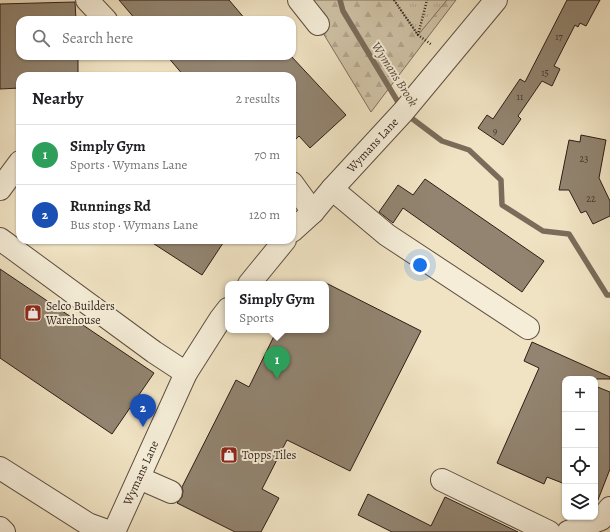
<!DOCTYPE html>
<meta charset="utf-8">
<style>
body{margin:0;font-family:Alegreya,serif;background:#f2f2f2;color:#202124}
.controls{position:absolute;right:12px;bottom:12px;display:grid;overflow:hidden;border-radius:8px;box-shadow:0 1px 3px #0004}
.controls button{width:36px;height:36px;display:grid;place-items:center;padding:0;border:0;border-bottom:1px solid #e0e0e0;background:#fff;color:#202124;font:20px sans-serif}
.you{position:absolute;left:420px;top:265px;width:14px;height:14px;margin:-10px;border:3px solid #fff;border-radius:50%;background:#1a73e8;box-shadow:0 0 0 6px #1a73e833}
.badge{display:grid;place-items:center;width:26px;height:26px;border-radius:50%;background:#7c3aed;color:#fff;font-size:13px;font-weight:700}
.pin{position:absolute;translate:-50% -33px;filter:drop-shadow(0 1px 2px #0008)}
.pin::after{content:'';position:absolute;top:21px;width:14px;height:12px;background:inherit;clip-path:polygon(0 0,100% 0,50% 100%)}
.popup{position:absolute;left:225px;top:281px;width:104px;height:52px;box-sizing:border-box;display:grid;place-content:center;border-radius:8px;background:#fff;filter:drop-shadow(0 1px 3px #0005);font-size:13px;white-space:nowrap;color:#757577}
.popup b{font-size:15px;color:#202124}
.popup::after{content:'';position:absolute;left:50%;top:100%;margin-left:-8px;border:8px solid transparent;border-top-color:#fff}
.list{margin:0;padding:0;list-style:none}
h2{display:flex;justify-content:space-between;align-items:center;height:52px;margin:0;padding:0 16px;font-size:17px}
h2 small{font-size:13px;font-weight:400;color:#757577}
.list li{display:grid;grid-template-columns:26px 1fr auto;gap:12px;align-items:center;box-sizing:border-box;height:60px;padding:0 16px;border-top:1px solid #e0e0e0}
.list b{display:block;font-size:15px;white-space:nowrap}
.list p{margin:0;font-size:13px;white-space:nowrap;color:#757577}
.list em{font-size:13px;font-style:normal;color:#757577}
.icon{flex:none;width:22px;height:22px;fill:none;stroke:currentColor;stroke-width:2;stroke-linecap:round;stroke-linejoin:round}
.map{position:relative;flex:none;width:610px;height:532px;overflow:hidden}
.search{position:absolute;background:#fff;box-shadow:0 1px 3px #0004;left:16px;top:16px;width:280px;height:44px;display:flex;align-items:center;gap:10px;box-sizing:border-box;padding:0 14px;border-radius:12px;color:#757577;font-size:15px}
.panel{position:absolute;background:#fff;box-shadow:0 1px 3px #0004;left:16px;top:72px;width:280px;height:172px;border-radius:12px}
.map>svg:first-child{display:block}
.forest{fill:url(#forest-firs);stroke:#7e705e}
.park{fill:url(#park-tufts);stroke:#7e705e}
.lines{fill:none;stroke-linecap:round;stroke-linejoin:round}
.stream{stroke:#7a6c5a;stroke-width:5.5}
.building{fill:#928470;stroke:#2d1e16}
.minor-casing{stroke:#5e4f41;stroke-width:24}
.path{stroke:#2d1e16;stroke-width:2.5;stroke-dasharray:1 2;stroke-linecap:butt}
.minor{stroke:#f5edd8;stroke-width:22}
.labels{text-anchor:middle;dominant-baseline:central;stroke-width:4;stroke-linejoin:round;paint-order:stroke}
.number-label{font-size:10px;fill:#46382c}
.street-label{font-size:12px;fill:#2d1e16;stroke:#f5edd8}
.poi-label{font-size:12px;fill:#2d1e16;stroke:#f5edd8;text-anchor:start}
.water-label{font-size:13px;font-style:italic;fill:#5a4c3e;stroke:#f5edd8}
</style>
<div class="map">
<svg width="610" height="532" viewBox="0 0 610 532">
<defs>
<pattern id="forest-firs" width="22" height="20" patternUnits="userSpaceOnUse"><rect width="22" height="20" fill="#cfc2a6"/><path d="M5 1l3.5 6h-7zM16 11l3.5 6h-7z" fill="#b2a68e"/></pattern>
<pattern id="park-tufts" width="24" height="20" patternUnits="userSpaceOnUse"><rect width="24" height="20" fill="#cfc2a6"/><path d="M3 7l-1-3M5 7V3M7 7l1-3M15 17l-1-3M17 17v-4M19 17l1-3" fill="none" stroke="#b2a68e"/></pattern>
</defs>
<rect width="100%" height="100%" fill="#f0e3c3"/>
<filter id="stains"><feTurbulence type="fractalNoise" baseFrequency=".005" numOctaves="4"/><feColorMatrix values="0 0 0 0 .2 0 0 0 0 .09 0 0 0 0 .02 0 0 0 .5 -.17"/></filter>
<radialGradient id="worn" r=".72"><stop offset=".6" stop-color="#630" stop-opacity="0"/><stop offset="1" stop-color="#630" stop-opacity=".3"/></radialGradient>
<path class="forest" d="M303,0h153l-85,112z"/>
<path class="park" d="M394,0h53l-29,35z"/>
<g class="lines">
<path class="stream" d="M340,0l3,11 58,96
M406,114l36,27 27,9 32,30 1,25 41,26 26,3 38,61h3"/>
</g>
<path class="building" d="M119,0h110l17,20h-110z
M567,0h33l-14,26 -6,-3 -2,4 -3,-2 -21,41 6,3 -8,17 -10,-5 -24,35 3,3 -18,26 -25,-17 9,-13 6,4 27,-40 5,3z
M75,2l1,18h-56v36h58v20h-58v12l-20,1v-85z
M167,56h124l55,59 -36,33 -11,-12 -7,7v-67h-108z
M581,135l25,5 -7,38 11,23v15l-17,8 -7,-13 -5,2 -12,-23h-10l10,-50 11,2z
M425,179l119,82 -22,31 -119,-84 -10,15 -14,-11 19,-27 15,10z
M148,240h77l-23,35z
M0,269l154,104 -42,61 -112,-76z
M326,283l95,48 -71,140 -63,-31 -25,49 17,9 -18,34h-26l-58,-29 5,-6 1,-6 -1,-4 54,-107 13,7 28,-57h49z
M532,342l78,35v2h-45v105l-18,-7 -3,7 -47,-21 42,-95 -15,-7z
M595,386l15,6v77l-14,36h-1z
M368,494l63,32 14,-29 73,35h-126l-34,-17z"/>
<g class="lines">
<g class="minor-casing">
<g id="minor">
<path d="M87,0l19,20"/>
<path d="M299,0l19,24"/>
<path d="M292,183l21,29"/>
<path d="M0,189l20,-27"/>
<path d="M332,189l55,46 141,93"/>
<path id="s1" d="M292,231l21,-19 19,-23 71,-77 93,-112"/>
<path d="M0,239l154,113 32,21"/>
<path d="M249,284l36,-44"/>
<path d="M0,468l88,56 22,8"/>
<path d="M139,478l32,14"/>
<path d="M442,480l107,52"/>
<path d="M0,528l4,4"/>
<path id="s2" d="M114,532l72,-159 35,-55 7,-9"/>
<path d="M568,532l33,-13 9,-11"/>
</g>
</g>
<path class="path" d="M394,0l24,35 14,10
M418,35l9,-35"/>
<use href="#minor" class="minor"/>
</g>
<defs>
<g id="shop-square" transform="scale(0.9)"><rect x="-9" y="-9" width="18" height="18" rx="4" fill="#8f2418" stroke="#f5edd8"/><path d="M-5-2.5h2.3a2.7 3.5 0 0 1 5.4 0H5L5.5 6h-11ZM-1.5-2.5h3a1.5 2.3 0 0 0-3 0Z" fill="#fff"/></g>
</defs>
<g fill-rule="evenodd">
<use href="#shop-square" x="33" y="313"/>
<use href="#shop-square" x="229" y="455"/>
</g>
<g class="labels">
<g class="number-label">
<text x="559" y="36">17</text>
<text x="545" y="72">15</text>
<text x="520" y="96">11</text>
<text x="495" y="130">9</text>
<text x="584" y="158">23</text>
<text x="591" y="198">22</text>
</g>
<g class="street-label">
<text stroke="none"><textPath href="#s1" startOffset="118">Wymans Lane</textPath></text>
<text stroke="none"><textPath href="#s2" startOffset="65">Wymans Lane</textPath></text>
</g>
<g class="poi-label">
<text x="46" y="306">Selco Builders<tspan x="46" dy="14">Warehouse</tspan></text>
<text x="242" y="455">Topps Tiles</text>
</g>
<g class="water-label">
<text transform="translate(395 74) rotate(57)">Wymans Brook</text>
</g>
</g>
<rect width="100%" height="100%" filter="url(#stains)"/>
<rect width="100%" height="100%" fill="url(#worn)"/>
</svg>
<div class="controls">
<button>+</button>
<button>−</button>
<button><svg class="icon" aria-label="locate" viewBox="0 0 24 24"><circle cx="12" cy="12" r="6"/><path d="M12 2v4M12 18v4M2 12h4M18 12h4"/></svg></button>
<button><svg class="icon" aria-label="layers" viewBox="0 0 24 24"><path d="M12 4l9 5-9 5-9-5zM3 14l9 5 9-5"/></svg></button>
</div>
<div class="you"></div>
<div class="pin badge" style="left:277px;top:379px;background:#2e9e5b">1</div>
<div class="popup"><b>Simply Gym</b>Sports</div>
<div class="pin badge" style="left:143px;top:427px;background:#1a4fb4">2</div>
<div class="search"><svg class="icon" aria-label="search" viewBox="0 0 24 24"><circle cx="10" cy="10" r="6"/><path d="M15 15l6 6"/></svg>Search here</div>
<section class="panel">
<h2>Nearby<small>2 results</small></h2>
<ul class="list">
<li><span class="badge" style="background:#2e9e5b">1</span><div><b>Simply Gym</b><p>Sports · Wymans Lane</p></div><em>70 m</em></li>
<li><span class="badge" style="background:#1a4fb4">2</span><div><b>Runnings Rd</b><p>Bus stop · Wymans Lane</p></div><em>120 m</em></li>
</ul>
</section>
</div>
